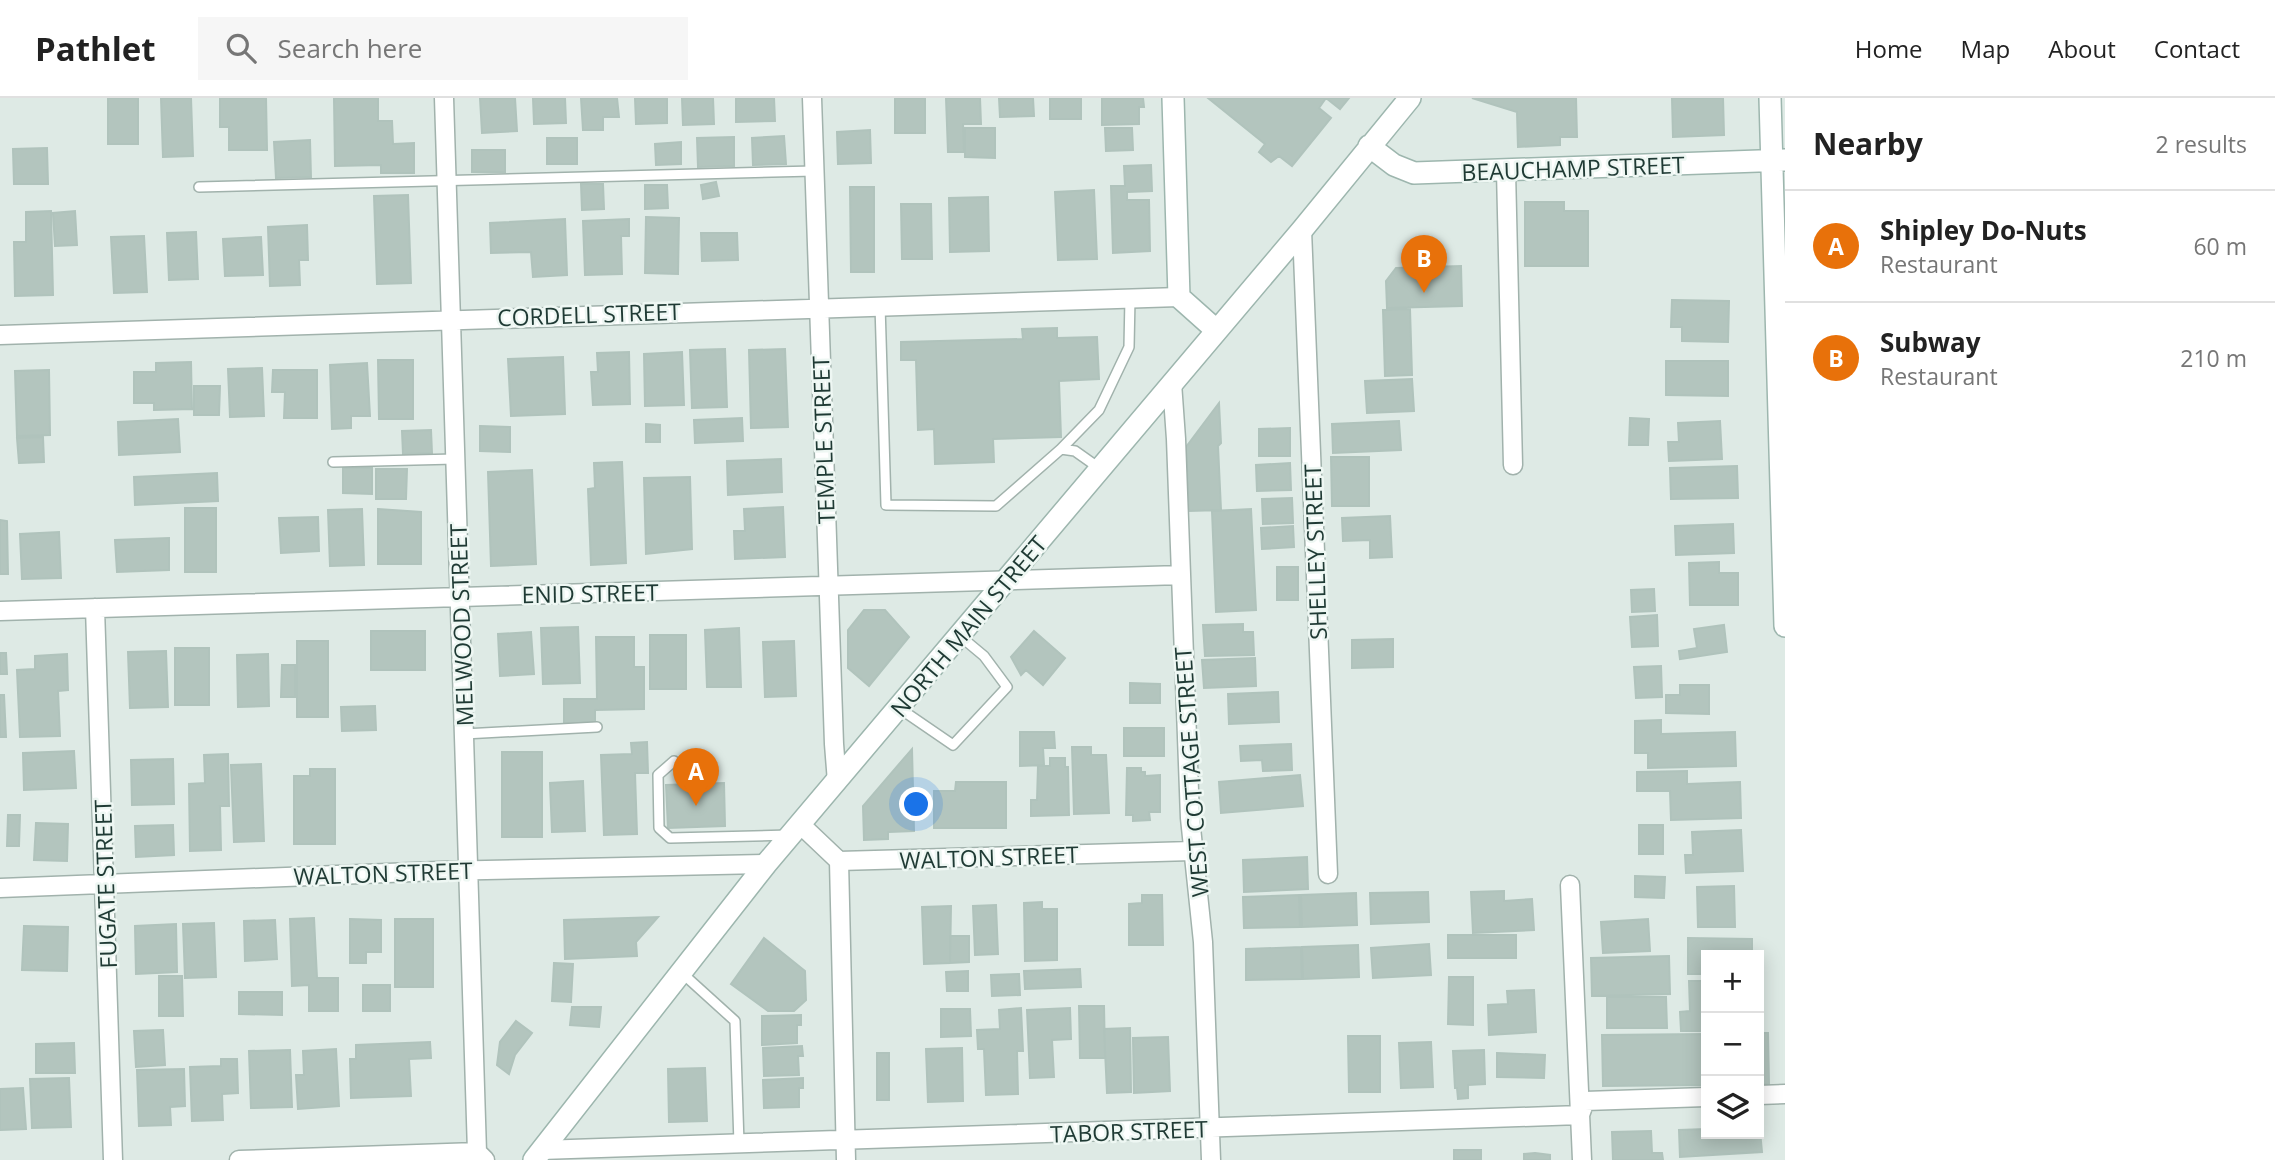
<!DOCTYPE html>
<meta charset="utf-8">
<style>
body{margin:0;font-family:"Open Sans",sans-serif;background:#f6f6f6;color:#222}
.controls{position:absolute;right:21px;bottom:21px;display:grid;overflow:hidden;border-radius:0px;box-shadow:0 4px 18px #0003}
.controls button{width:63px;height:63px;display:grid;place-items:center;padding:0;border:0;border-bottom:2px solid #e0e0e0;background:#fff;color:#222;font:35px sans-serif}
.you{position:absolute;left:917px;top:707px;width:24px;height:24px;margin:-18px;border:5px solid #fff;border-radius:50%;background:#1a73e8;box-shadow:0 0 0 10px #1a73e833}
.badge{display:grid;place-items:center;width:46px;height:46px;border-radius:50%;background:#0f766e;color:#fff;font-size:23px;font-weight:700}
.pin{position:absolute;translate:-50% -58px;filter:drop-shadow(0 2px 4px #0008)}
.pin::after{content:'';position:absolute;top:37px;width:24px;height:21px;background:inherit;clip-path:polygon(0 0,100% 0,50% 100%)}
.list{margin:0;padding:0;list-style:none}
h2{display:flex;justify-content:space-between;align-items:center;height:91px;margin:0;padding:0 28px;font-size:30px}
h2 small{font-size:23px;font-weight:400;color:#767676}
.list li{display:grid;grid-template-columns:46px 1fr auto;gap:21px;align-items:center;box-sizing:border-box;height:112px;padding:0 28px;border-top:2px solid #e0e0e0}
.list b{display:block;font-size:26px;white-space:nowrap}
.list p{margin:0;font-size:23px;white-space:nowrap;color:#767676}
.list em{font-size:23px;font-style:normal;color:#767676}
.icon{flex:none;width:38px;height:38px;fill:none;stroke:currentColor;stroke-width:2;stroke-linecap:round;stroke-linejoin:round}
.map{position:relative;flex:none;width:1785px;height:1062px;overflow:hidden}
header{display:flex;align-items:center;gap:42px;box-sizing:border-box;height:98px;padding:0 35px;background:#fff;border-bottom:2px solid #e0e0e0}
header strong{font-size:33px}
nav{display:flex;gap:38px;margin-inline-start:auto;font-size:24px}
.search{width:490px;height:63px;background:#f6f6f6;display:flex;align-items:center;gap:18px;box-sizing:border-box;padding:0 24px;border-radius:0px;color:#767676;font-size:26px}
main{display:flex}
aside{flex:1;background:#fff}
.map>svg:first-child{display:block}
.building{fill:#b3c5be;stroke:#b0c3bc;stroke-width:2}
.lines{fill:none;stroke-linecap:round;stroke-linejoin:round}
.lane-casing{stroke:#a1b2ac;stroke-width:12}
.street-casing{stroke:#a1b2ac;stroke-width:21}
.secondary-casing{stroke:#9db6ae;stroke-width:24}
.lane{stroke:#fff;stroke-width:9}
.street{stroke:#fff;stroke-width:18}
.secondary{stroke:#fff;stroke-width:21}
.labels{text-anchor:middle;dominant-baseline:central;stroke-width:5;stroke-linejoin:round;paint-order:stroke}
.street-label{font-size:23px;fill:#1f3a34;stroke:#eef7f3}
</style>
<header>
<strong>Pathlet</strong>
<div class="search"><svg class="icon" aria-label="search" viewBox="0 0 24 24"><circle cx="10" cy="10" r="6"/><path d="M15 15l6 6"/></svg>Search here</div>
<nav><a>Home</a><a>Map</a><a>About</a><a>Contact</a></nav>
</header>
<main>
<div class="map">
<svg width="1785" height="1062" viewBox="0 0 1785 1062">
<rect width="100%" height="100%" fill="#deeae5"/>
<path class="building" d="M108,0h30v46h-30z
M161,0h30l2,58 -30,1z
M220,0h46l1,52h-38v-23h-9z
M334,0h44v23h14l1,23 21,-1v30h-33v-8l-46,1z
M480,0h35l2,33 -35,2z
M533,0h32l1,25 -32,1z
M581,0h36l2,19h-16v13h-20z
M635,0h32v25l-31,1z
M682,0h31l1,26 -31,1z
M736,0h38l1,23 -39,1z
M895,0h30v35h-30z
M946,0h34l1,26h-18l1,28h-16z
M999,0h34l1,18 -34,1z
M1050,0h31v21h-31z
M1102,0h41l1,9h-5v17l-37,1z
M1208,0h141l-9,11 -14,-11 -7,10 12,10 -39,48 -13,-10 -8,6 -12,-10 6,-8z
M1472,0h104l1,39h-17v8l-42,2 -1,-35z
M1672,0h51l1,37 -51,2z
M965,30h30v30l-30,-1z
M1105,30h27l1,22 -27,1z
M870,32l1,33 -33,1 -1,-32z
M784,38l2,28 -33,1 -1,-27z
M734,39v29l-36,1 -1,-29z
M547,40h30v26h-30z
M310,42l1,37 -35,1 -2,-36z
M681,44v22l-25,1 -1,-21z
M47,50l1,36h-34l-1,-35z
M472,52h33v22h-33z
M1151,67l1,26 -25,1v8h22l1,51 -37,2 -2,-67h14l-1,-20z
M716,84l3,14 -16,3 -2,-14z
M581,86h22l1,25 -22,1z
M645,87h22l1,23 -23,1z
M850,89h24v85h-23z
M1094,92l3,69 -39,1 -3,-68z
M408,97l3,88 -34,1 -3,-88z
M988,99l1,54 -39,1 -1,-54z
M1525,104h39v9h24v55h-63z
M901,106h30l1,55h-30z
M51,113l2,84 -38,1 -1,-54h12v-30z
M75,113l2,34 -22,1 -2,-33z
M646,119l33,1 -1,56 -33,-1z
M565,121l2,56 -34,2 -2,-25 -40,1 -1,-30z
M629,121v17h-8l1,38 -37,1 -2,-54z
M307,127l1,35h-9l1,25 -30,1 -2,-59z
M196,134l2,47 -29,1 -2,-47z
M701,135h36l1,27 -36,1z
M144,138l3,56 -33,1 -3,-56z
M261,139l2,38 -38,1 -2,-37z
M1461,168l1,40 -75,2 -1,-27 10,-13z
M1672,202l57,1 -1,41 -46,-1v-14h-11z
M1410,211l2,66 -27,1 -2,-66z
M1057,230v10l40,-1 2,42 -40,2 2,56 -68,2 1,23 -59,2 -1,-35 -16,1 -2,-70h-15v-18l122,-3 -1,-10z
M725,251l2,58 -35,1 -2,-58z
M785,251l3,78 -37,1 -2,-78z
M629,254l1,52 -37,1 -2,-33h7l-1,-19z
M682,254l2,53 -39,1 -1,-52z
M563,259l2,57 -54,2 -3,-57z
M378,262h35v59h-34z
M1666,263h62v35l-62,-1z
M191,264l1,47 -38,1v-7h-20v-31h22v-9z
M367,265l3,53h-19v12l-19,1 -2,-64z
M262,270l2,48 -34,1 -2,-48z
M49,272l1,65 -33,1 -2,-65z
M273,272h44v48h-33l1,-26h-13z
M1412,281l2,32 -47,2 -2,-32z
M194,288h26l-1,29h-25z
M1219,305l2,40 -3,3 3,64 -32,1 -3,-64z
M742,320l1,23 -48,2 -1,-23z
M1630,320l19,1 -1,26h-19z
M178,321l2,33 -61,3 -1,-33z
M1399,323l2,29 -68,3 -1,-29z
M1720,323l2,38 -53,2 -1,-19h11l-1,-19z
M646,326l14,1v17h-14z
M480,328l30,1v25l-30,-1z
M1290,330v28h-31v-27z
M431,332l1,23 -29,1 -1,-23z
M43,339l1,25 -25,1 -2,-25z
M1331,359h38v49h-37z
M781,361l1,33 -54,3 -1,-34z
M622,364l4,101 -35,2 -3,-76 7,-1 -1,-25z
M1290,365l1,27 -34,1 -1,-26z
M1737,368l1,32 -67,1 -1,-31z
M343,370h29v26l-29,-1z
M376,371h31l-1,30h-30z
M532,372l4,94 -45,2 -3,-94z
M217,375l1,28 -83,4 -1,-28z
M690,379l2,72 -46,5 -2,-76z
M1292,400l1,25 -30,1 -1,-25z
M783,409l2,50 -50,2 -1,-28h11l-1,-22z
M185,410h31v64h-31z
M362,411l2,56 -34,1 -2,-56z
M378,411l43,3v52h-43z
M1251,411l5,101 -40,2 -4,-101z
M1390,418l2,41 -22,1v-18l-27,1 -1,-23z
M318,419l1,34 -38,2 -2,-35z
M0,422l7,1 1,53h-8z
M1733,426l1,29 -58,2 -1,-29z
M1293,428l1,21 -32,2 -1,-21z
M59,434l2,46 -39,1 -2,-45z
M169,440v32l-52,2 -2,-32z
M1719,464v11h19v32h-48l-1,-42z
M1277,469h21v33h-21z
M1654,491l1,22 -23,1 -1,-22z
M864,512h21l24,27 -40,49 -21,-18v-38z
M1657,517l1,31 -26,1 -2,-30z
M1243,526v8h10l1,23 -49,1 -2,-31z
M1724,527l3,27 -47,7 -1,-8 18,-3 -3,-19z
M578,529l2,56 -37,1 -2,-56z
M739,530l2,59h-34l-2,-57z
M371,533h54v39h-54z
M1034,533l31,27 -22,27 -17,-15 -5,5 -10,-18z
M531,534l3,42 -34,2 -2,-42z
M650,537h36v54h-36z
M596,539h38v30h10v42l-49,1v17l-31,1v-29h33z
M1393,541v28l-41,1v-28z
M297,543h31v76h-31z
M794,543l2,55 -31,1 -2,-55z
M175,550h34v57h-34z
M166,553l2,56 -38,1 -2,-56z
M0,555h6l1,21h-7z
M67,556l1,36 -10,1 2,45 -40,1 -3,-67 18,-1v-13z
M268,556l1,52 -31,1 -1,-52z
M1255,560l1,28 -52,2 -2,-28z
M282,567h13v32h-14z
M1661,568l1,31 -26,1 -2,-31z
M1130,585l30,1v19h-30z
M1680,587h29v29l-43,-1v-18h14z
M1278,594l1,30 -50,2 -1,-30z
M0,597h4l2,42h-6z
M375,608l1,24 -34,1 -1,-24z
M1661,622v14l74,-2 1,34 -88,2v-15h-13v-32z
M1124,630h40v28h-40z
M1020,634h34l1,16h-12l1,17 -24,1z
M647,644l1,31h-13l2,61 -33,1 -3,-80 31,-1 -1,-11z
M1291,646l1,26 -29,1 -1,-11 -21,1 -1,-15z
M1072,649h19v8h15l3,58 -35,1z
M912,651l2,82 -26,1v7l-24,1 -1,-34z
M74,653l2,37 -52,2 -1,-37z
M502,654h40v85h-40z
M228,656l1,52h-9l1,44 -31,1 -1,-67 16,-1 -1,-28z
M1050,660h15v9h3l1,48 -38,1v-16h6l1,-34h12z
M173,661l1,45 -42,1 -1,-45z
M261,666l3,77 -30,1 -3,-77z
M1127,670h14v4h4v4l15,-1v37h-11l1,8 -17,1v-6h-7z
M310,671h25v75h-41v-68h16z
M1687,673v13l53,-2 1,36 -70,2 -1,-29h-33v-19z
M1300,677l3,31 -82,7 -2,-31z
M583,683l2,50 -33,1 -2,-49z
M956,684h50v46h-72v-37h21z
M724,685l1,43 -57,2 -2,-43z
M8,717h12l-1,31h-12z
M36,725l32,1 -1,37 -33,-1z
M173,727l1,30 -38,2 -1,-31z
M1639,727h24v29h-24z
M1741,732l2,41 -57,2 -1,-18h8l-1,-23z
M1307,759l1,32 -64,3 -1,-32z
M1635,778l30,1 -1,21 -29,-1z
M1734,788l1,41h-37l-1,-40z
M1504,793v10l28,-2 2,31 -61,3 -2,-41z
M1428,794l1,30 -58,2 -1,-31z
M1356,795l1,32 -55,2 -1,-32z
M1142,797h20l1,50h-34v-41l13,-1z
M1299,797l1,32 -56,1 -1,-31z
M1042,804v7h15v51l-32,1 -1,-58z
M996,807l2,49 -23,1 -2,-49z
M951,808l-1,57 -26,1 -2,-57z
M658,819l-22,25 1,14 -72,3 -1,-39z
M314,820l3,60h21v33h-29v-26l-17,1 -2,-67z
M350,821l31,1v32h-15v11h-16z
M395,821h38v68h-38z
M1648,821l2,32 -47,2 -2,-31z
M275,822l2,39 -32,2 -1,-40z
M214,825l2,54 -31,1 -2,-54z
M176,826l1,48 -41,2 -1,-48z
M24,828l44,1 -1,44 -45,-1z
M1448,837h68v23h-68z
M950,838h19v26l-19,1z
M764,840l41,33 1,29 -12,11h-26l-37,-27z
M1688,840l64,1v16h-46v19h-18z
M1429,846l2,31 -58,3 -2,-30z
M1358,847l1,32 -56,2 -1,-32z
M1301,849l1,32 -56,1v-31z
M1669,858l1,38 -78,2 -1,-38z
M554,865l19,1 -2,38 -19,-1z
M1080,871l1,18 -56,2 -1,-18z
M968,873v20h-21l-1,-19z
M1019,876l1,21 -28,1 -1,-21z
M159,878h23l1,40h-24z
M1449,879h24v48l-25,-1z
M1689,883h17v50h-25l-1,-19 10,-1z
M363,887h27v26h-27z
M1534,892l2,42 -47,3 -1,-30 20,-1 -1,-13z
M239,894h43v23l-43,-1z
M1607,899h59l1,31h-60z
M1079,908h25l1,52h-25z
M572,909h29l-2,20 -29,-2z
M1021,910l2,43h-6l1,43 -32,1 -2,-46h-6l-1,-19 23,-1 -1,-19z
M1070,910l1,31 -19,1 2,37 -24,1 -3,-68z
M941,911h29l1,27 -30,1z
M801,917v10h-4v18l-35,2v-29z
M516,923l16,12 -17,22 -6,19 -12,-9 3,-23z
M1130,930l1,64 -24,1 -3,-64z
M163,932l2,35 -29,2 -2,-36z
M1759,935h9l1,51h-10z
M1706,936v51l-103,1 -1,-51z
M1348,938h32v56h-31z
M1168,939l2,54 -36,2 -1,-55z
M430,944l1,16 -22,1 2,37 -60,2 -1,-39h6v-14z
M1431,944l2,45 -32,1 -2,-45z
M74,945l1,30h-39v-29z
M802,948l1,10h-5l1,19 -35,1 -1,-28z
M962,950l1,53 -35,1 -2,-53z
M336,951l3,57 -41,3 -2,-34h8l-1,-24z
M290,952l2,57 -41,1 -2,-57z
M1484,952l1,34 -17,1v13l-10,1 -1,-11h-2l-2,-37z
M877,955h12v47h-12z
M1497,955l48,2 -1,23 -47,-1z
M221,961h16l1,34 -16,1 1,26 -31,1 -2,-54 31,-1z
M705,970l2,53 -38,1 -1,-53z
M184,971l1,37 -15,1 1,18 -32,1 -2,-56z
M69,980l2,49 -39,1 -2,-49z
M803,980v10h-4v19l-35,1 -1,-28z
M23,990l3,41 -26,1v-41z
M1759,1022l3,32 -82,5 -1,-27 27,-1v5h53z
M1651,1033l1,22h10l1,7h-50l-1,-28z
M1454,1052h27v10h-27z
M1535,1055l15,2v5h-26v-6z"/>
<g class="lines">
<g class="lane-casing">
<path id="lane" d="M199,89l615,-16
M880,207l6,200 110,1 65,-57 14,2 24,17
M1061,351l38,-39 30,-63 1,-49
M333,364l122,-3
M899,610l54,37 54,-58 -23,-31 -24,-20
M464,636l133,-7
M674,663l-16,14 1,53 11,10 119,-3
M682,875l53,48 4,123"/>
</g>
<g class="street-casing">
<path id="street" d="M444,0l33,1054
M812,0l22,646 3,38
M1506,73l7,294
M1302,132l26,644
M0,237l1179,-38
M1172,285l4,56 14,379 13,124 8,218
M95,510l18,552
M0,513l1181,-36
M800,726l39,37 353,-10
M839,763l7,299
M1570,787l12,275
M0,790l438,-17 328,-7
M1759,997l26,-1
M541,1052l1039,-35 5,-14 121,-4
M239,1062l238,-8 8,8"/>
</g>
<g class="secondary-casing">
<path id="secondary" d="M1173,0l6,199 37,33
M1770,0l15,528
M1369,48l25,19 20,8 371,-13
M534,1062l232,-296 536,-634 108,-132"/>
</g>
<use href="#lane" class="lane"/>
<use href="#street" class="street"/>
<use href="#secondary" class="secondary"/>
</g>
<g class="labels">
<g class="street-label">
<text transform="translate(1573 70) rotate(-2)">BEAUCHAMP STREET</text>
<text transform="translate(589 216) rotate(-2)">CORDELL STREET</text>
<text transform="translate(823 342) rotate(-92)">TEMPLE STREET</text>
<text transform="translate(1315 454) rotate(-92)">SHELLEY STREET</text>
<text transform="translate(590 495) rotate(-1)">ENID STREET</text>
<text transform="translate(461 527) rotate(-92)">MELWOOD STREET</text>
<text transform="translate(968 528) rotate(-50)">NORTH MAIN STREET</text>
<text transform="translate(1191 674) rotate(-94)">WEST COTTAGE STREET</text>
<text transform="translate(989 759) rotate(-2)">WALTON STREET</text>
<text transform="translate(383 775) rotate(-2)">WALTON STREET</text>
<text transform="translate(105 786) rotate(-92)">FUGATE STREET</text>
<text transform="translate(1129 1033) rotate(-2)">TABOR STREET</text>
</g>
</g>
</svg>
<div class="controls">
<button>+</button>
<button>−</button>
<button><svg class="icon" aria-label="layers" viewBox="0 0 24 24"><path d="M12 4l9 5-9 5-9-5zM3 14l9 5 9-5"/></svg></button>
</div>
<div class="you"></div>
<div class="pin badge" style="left:696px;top:708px;background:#e8710a">A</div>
<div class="pin badge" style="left:1424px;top:195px;background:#e8710a">B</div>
</div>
<aside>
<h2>Nearby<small>2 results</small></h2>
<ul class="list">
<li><span class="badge" style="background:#e8710a">A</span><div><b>Shipley Do-Nuts</b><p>Restaurant</p></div><em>60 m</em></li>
<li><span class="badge" style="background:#e8710a">B</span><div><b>Subway</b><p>Restaurant</p></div><em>210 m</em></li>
</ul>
</aside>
</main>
